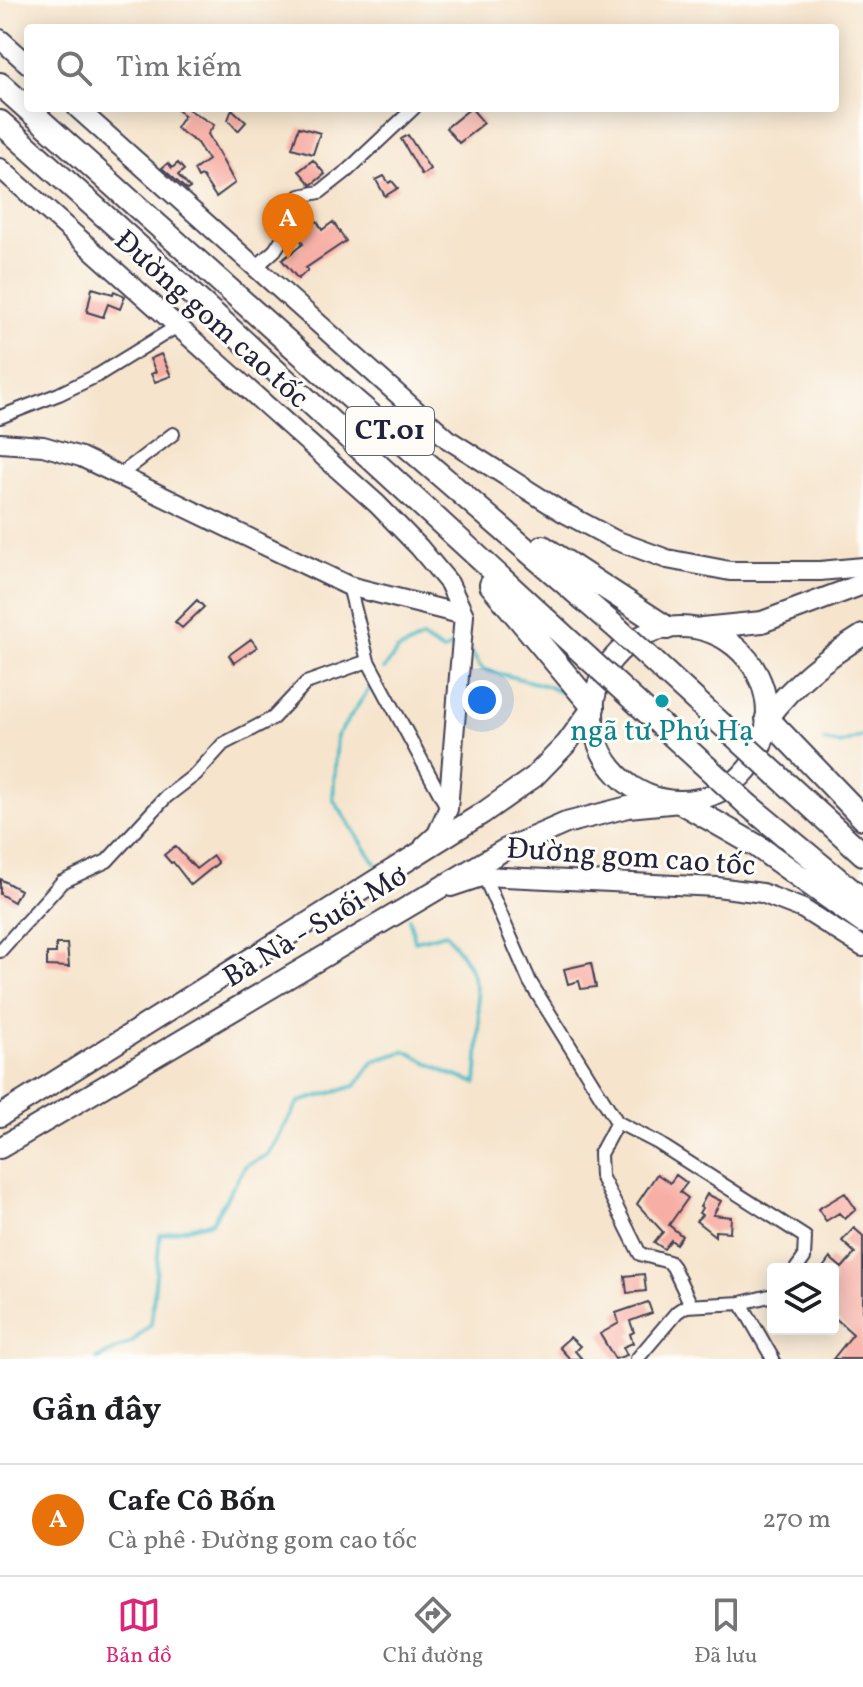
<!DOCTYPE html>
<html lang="vi">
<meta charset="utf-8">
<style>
body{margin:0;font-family:Vollkorn,serif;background:#f2f2f2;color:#202124}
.controls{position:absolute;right:24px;bottom:24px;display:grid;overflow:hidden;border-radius:8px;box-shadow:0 4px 20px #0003}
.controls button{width:72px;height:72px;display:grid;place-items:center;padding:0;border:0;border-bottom:2px solid #e0e0e0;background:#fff;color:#202124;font:40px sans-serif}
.you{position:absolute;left:482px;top:700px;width:28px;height:28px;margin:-20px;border:6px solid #fff;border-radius:50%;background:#1a73e8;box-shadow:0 0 0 12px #1a73e833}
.badge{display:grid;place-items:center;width:52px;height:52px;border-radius:50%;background:#db2777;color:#fff;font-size:26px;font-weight:700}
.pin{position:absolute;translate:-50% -66px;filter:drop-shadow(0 2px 4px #0008)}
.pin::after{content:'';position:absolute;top:42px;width:28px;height:24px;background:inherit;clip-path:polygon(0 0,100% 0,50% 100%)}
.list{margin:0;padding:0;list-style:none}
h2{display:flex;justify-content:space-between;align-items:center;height:104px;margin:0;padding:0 32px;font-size:34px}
h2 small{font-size:26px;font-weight:400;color:#757577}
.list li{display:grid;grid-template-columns:52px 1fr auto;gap:24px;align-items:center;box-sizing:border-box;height:112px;padding:0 32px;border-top:2px solid #e0e0e0}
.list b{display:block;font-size:30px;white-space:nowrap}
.list p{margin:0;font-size:26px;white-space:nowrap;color:#757577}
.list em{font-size:26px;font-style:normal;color:#757577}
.icon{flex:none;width:44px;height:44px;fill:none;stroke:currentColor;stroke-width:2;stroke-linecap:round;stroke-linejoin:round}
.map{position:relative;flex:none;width:863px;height:1359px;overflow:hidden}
.search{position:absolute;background:#fff;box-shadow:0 4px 20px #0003;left:24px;right:24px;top:24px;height:88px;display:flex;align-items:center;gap:20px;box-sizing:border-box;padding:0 28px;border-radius:8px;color:#757577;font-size:30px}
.sheet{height:216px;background:#fff}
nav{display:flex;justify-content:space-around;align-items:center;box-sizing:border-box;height:112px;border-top:2px solid #e0e0e0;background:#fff;font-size:22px;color:#757577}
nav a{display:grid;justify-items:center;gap:4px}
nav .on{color:#db2777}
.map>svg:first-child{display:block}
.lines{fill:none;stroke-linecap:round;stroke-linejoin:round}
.stream{stroke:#4ab9c3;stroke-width:4}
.building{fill:#f7afa5}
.street-casing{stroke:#423f51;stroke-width:16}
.secondary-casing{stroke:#423f51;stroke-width:22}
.primary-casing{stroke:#423f51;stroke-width:24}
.highway-casing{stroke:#423f51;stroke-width:26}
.street{stroke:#fff;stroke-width:12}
.secondary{stroke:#fff;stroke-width:18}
.primary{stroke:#fff;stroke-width:20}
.highway{stroke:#fff;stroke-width:22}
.highway-bridge-casing{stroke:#423f51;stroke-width:26;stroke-linecap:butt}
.highway-bridge{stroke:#fff;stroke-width:22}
.culture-dot{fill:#0f9aa8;stroke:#fdfcf7;stroke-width:3}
.labels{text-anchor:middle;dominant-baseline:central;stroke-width:6;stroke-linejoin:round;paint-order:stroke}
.shield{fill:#fdfcf7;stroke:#646373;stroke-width:2}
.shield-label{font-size:28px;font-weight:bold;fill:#22223b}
.street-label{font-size:30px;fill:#22223b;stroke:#fdfcf7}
.culture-label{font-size:30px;fill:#0d838f;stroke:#fdfcf7}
</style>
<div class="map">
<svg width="863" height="1359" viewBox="0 0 863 1359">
<rect width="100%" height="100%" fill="#fdfcf7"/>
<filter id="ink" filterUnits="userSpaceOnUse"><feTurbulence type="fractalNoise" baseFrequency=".0125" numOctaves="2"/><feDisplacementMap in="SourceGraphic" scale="16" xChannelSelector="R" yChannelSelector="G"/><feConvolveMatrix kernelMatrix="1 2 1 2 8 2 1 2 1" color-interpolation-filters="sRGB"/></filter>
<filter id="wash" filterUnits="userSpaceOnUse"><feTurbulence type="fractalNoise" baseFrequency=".006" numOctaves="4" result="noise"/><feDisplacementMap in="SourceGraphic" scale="32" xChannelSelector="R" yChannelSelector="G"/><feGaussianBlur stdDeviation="1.8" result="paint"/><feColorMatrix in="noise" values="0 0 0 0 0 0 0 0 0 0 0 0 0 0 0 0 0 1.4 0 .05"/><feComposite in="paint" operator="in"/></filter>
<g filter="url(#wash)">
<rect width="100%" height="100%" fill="#f6e4cc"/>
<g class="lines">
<path class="stream" d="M471,652l11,17 65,17 25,12
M384,669l13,-18 25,-13 21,13 11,-6
M371,686l-34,50 -4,63 42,64
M824,741l16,3 23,-8
M97,1359l35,-17 19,-18 9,-89 52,-13 34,-57 22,-10 31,-53 56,-16 19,-25 32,-10 41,22 29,10c3,-33 8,-88 -8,-118 -6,-11 -15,-21 -22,-32l-31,8 -6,-23"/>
</g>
<g id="blocks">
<path class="building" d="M176,108h10l28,17 -6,9 27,49 -19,14 -14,-21 -4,2 -4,-8 14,-10 -11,-17 -21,-15 8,-12z
M471,108l13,15 -25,20 -13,-15z
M232,109l14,13 -8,9 -10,-11z
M299,127l21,6 -7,21 -21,-6z
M408,135l22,34 -8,6 -21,-36z
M313,160l12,14 -14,11 -12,-14z
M168,163l4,5 6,-5 6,7 -6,5 12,13 -3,2 -25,-22z
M384,176l5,7 3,-2 6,7 -13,8 -9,-16z
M317,221l5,9 11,-8 13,19 -40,27 2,2 -10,9 -16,-19 21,-16 -6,-12z
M92,288l21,6 1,-3 11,5 -5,13 -12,-5 -5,13 -16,-5z
M161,354l10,22 -16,6 -4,-8 5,-2 -6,-13z
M197,600l7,7 -22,21 -7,-6z
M251,639l6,8 -23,16 -5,-8z
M175,846l21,23 17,-13 5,7 -27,22 -18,-23 -2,1 -7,-8z
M0,879l20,11 -6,12 -14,-8z
M56,944h11l2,23 -22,-1v-13h9z
M591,963l5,24 -15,2 -2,-8 -11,3 -4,-15z
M657,1174l13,9 6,-8 11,8 -7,9 8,6 -19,27 13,11 -6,8 -5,-4 -7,9 -10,-7 9,-10 -26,-28z
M845,1193l11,16 -11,10 -6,-6 -13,8 -8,-12z
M707,1194l14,7 -8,14 18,2 -1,15 -15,-1v5l-19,-15 6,-6 -3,-2 3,-5 -2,-1z
M854,1228l9,8v123h-30l20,-25 -20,-18v-47h-11l8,-11 12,10 13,-15 -13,-12z
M644,1274l2,17 -19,2 -2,-17z
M648,1302l4,11 -22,8 4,11 -4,2 3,9 -10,4 4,8 -12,4 -15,-25 19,-11 -3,-10z
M570,1337l10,9 -5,5 7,8h-12l-11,-12z"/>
</g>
</g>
<g filter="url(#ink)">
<use href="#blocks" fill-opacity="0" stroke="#423f51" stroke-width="2"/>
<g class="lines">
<g class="street-casing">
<path id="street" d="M255,268l20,-18 17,-27 -1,-11 9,-16 20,-4 28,-22 66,-62
M0,417l59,-23 39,-19 78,-48
M121,474l52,-40
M368,661l80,148
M484,876l46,106 87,140 41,21 147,94 -1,21 -8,11
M0,951l62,-69 45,-21 59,-64 30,-23 27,-30 50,-26 33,-35 62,-22 -19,-75
M617,1122l-17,32 1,22 39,78 29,8 4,5 18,38
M741,1303l32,56
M637,1359l40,-47 9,-6 55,-3 32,-8"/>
</g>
<g class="secondary-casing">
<path id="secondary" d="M0,39l28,25
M77,108l372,332 112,71 54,29 52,19 63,12h90l43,-4
M0,168l377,336 42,43 30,36 15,32 -16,194 -11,25 -13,12
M0,443l43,3 38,11 268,129 115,29
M451,887l33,-11 233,11 45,6 41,16 60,38"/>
</g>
<g class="primary-casing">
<path id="primary" d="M593 714a87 87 0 1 1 174 0a87 87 0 1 1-174 0Z
M702,628l60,-6 101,-38
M767,718c29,-37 56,-58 96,-83
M0,1116l483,-303 51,-36 33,-34 26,-36
M0,1148l504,-298 62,-27 62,-16 52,-5"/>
</g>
<g class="highway-casing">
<path id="highway" d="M0,84l327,293 291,252
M0,122l216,194 372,342
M543,547l124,81
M491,585l102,122
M767,718l96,100
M777,775l86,79
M680,802l77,44 106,76
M748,805l115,95"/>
</g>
<use href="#street" class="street"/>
<use href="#secondary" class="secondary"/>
<use href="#primary" class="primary"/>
<use href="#highway" class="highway"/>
<g class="highway-bridge-casing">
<path id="highway-bridge" d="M618,629l159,146
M588,658l160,147"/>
</g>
<use href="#highway-bridge" class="highway-bridge"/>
</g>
</g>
<circle class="culture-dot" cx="662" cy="701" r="8"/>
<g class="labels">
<rect class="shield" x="346" y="407" width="88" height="48" rx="6"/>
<g class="shield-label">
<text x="390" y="431">CT.01</text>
</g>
<g class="street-label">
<text transform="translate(211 320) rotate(42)">Đường gom cao tốc</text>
<text transform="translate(631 858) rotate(4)">Đường gom cao tốc</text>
<text transform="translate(316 927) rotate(-31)">Bà Nà - Suối Mơ</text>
</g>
<g class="culture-label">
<text x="662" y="732">ngã tư Phú Hạ</text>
</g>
</g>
</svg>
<div class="controls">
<button><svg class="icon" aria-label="layers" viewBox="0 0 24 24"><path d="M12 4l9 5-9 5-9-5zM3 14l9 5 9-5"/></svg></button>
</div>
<div class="you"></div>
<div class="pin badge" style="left:288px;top:259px;background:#e8710a">A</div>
<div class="search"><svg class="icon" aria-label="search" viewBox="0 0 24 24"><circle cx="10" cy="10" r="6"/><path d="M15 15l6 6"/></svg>Tìm kiếm</div>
</div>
<section class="sheet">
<h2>Gần đây<small></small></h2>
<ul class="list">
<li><span class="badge" style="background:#e8710a">A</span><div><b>Cafe Cô Bốn</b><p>Cà phê · Đường gom cao tốc</p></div><em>270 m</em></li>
</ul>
</section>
<nav>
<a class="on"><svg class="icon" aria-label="map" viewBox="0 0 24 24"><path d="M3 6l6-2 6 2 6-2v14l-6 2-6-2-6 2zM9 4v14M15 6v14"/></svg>Bản đồ</a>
<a><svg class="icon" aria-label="directions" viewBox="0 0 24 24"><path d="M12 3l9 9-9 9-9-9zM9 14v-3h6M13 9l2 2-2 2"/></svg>Chỉ đường</a>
<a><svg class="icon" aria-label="saved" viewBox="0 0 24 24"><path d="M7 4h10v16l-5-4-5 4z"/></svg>Đã lưu</a>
</nav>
